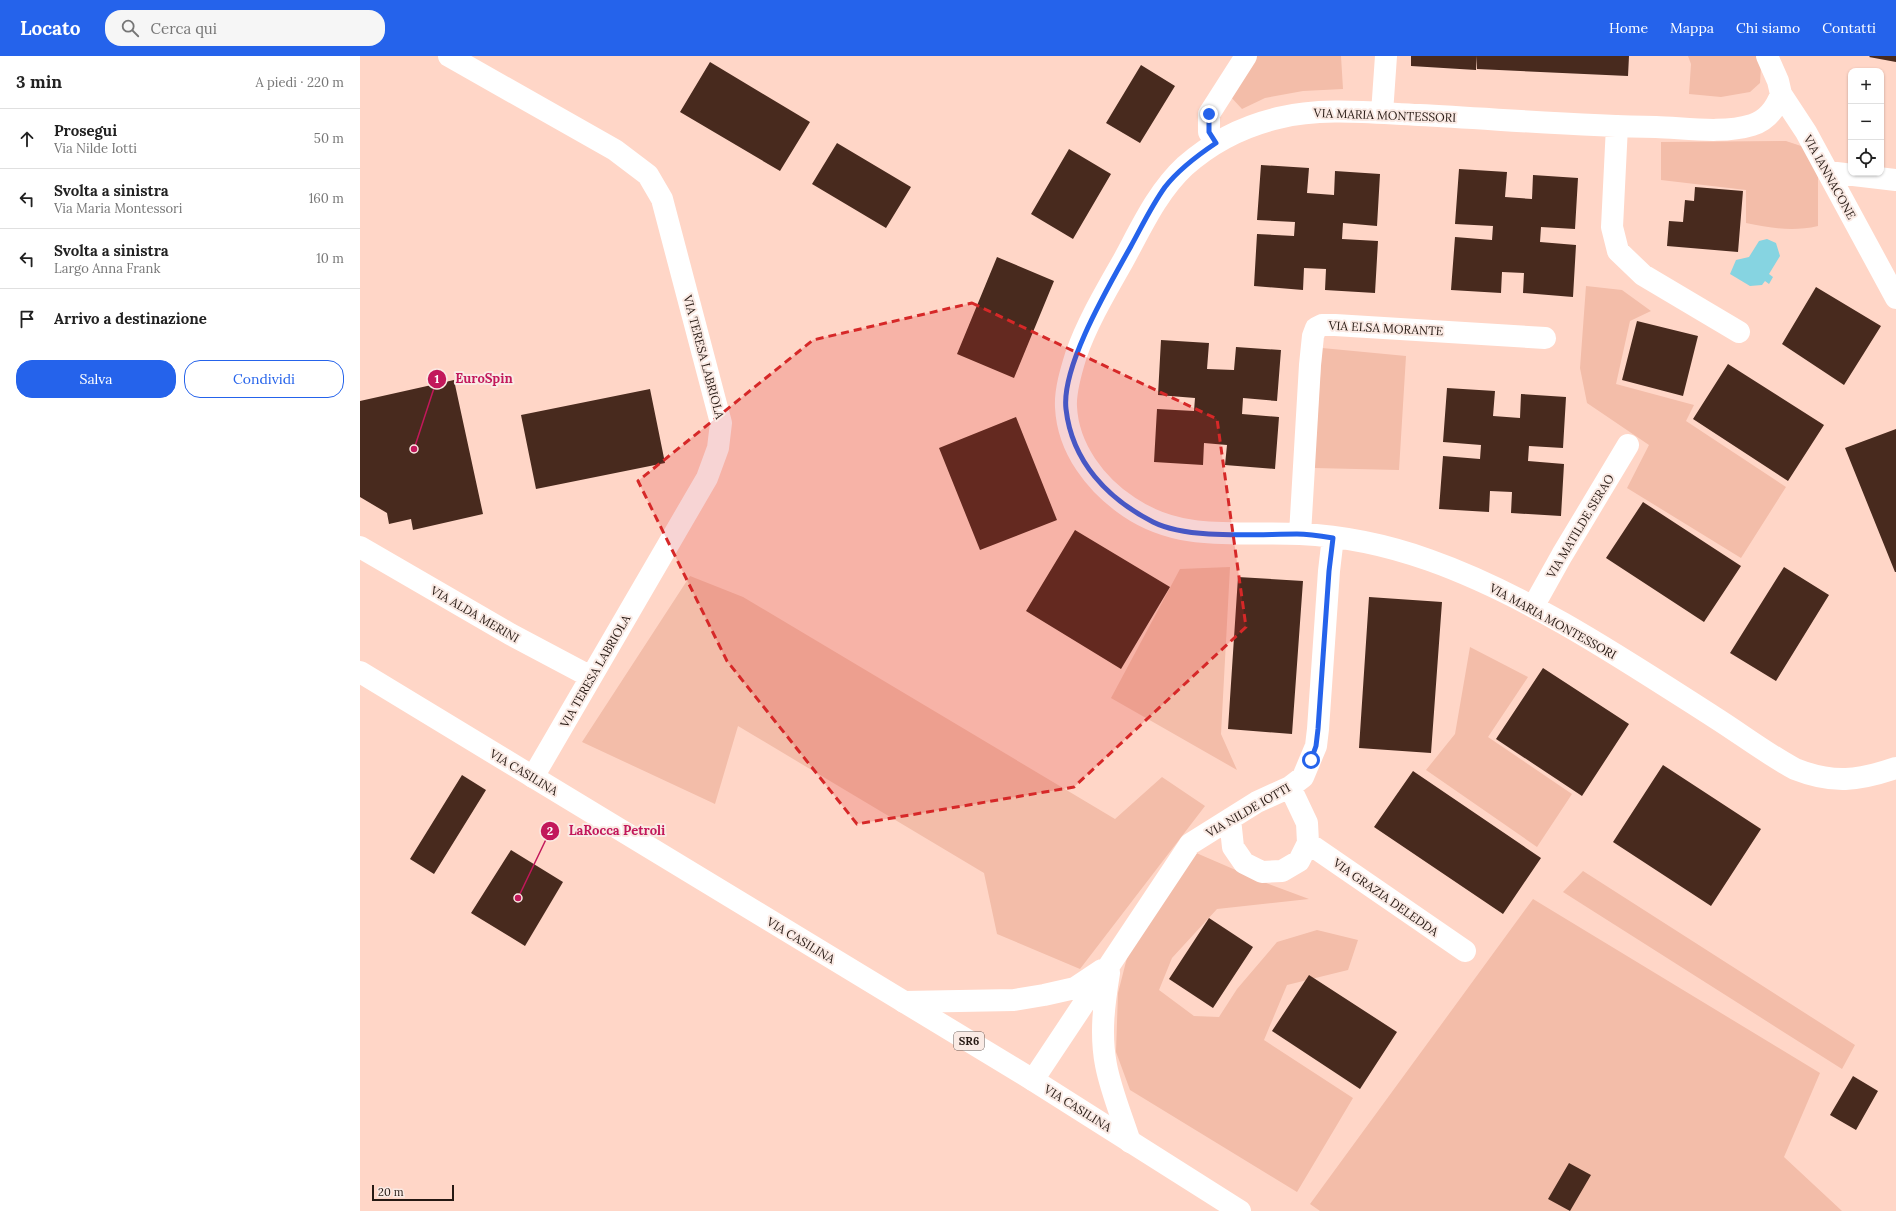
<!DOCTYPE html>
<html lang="it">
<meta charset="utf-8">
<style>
body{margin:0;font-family:Lora,serif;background:#f6f6f6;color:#222}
.controls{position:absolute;right:12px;top:12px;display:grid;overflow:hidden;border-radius:8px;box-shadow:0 1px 3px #0004}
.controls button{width:36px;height:36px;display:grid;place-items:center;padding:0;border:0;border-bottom:1px solid #e0e0e0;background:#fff;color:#222;font:20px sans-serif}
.scale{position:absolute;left:12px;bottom:10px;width:82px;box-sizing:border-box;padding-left:4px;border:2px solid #261913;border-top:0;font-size:11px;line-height:14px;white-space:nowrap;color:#261913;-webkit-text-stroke:3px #faeae4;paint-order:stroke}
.stop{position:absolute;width:12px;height:12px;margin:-9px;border:3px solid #2563eb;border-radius:50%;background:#fff}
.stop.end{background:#2563eb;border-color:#fff;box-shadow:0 1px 4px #0008}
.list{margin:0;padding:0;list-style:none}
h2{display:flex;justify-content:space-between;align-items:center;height:52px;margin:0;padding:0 16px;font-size:17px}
h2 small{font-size:13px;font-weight:400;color:#767676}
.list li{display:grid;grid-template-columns:26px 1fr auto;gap:12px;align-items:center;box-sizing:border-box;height:60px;padding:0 16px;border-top:1px solid #e0e0e0}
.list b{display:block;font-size:15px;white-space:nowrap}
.list p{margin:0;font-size:13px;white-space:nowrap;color:#767676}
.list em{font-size:13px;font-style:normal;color:#767676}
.actions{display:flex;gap:8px;padding:12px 16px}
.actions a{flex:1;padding:9px 0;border:1px solid #2563eb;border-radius:16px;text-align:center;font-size:14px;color:#2563eb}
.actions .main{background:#2563eb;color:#fff}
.icon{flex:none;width:22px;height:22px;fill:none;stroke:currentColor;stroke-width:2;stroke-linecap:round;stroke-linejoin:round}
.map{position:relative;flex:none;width:1536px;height:1155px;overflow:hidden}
header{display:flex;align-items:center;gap:24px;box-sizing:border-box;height:56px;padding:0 20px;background:#2563eb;color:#fff}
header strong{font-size:19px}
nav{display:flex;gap:22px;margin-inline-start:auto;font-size:14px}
.search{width:280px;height:36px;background:#f6f6f6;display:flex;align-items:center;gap:10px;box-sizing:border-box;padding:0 14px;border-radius:16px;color:#767676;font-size:15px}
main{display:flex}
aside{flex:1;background:#fff}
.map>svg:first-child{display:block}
.green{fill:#f3bda9}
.water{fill:#86d4e1}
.building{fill:#482a1e}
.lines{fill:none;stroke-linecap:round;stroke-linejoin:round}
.minor{stroke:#fff;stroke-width:22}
.primary{stroke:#fff;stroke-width:22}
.route{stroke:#2563eb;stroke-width:5}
.marked{fill:#d62828;fill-opacity:0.2;stroke:#d62828;stroke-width:3;stroke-dasharray:8 5;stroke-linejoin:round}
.labels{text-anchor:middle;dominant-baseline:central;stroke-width:4;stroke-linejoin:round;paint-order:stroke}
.shield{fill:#faeae4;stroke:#665852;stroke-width:1}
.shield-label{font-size:11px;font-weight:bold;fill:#261913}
.street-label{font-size:12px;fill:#261913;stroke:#faeae4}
.leader{fill:none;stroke:#c2185b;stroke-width:1.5}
.callout-dot{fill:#c2185b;stroke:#faeae4;stroke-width:1.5}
.mark-label{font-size:12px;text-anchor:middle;font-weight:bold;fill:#fff}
.callout-label{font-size:13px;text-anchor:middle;font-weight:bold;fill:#c2185b;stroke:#faeae4;stroke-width:4;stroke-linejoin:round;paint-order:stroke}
</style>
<header>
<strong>Locato</strong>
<div class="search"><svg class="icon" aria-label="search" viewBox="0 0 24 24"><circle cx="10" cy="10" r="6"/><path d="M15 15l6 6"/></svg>Cerca qui</div>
<nav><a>Home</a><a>Mappa</a><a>Chi siamo</a><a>Contatti</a></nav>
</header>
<main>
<aside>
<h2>3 min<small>A piedi · 220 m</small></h2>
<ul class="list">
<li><svg class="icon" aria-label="ahead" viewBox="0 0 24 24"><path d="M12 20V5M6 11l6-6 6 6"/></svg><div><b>Prosegui</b><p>Via Nilde Iotti</p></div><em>50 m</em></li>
<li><svg class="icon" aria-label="left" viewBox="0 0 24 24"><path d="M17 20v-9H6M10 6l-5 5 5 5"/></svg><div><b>Svolta a sinistra</b><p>Via Maria Montessori</p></div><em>160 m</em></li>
<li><svg class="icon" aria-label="left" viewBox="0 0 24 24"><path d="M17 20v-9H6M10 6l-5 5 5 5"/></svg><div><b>Svolta a sinistra</b><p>Largo Anna Frank</p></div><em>10 m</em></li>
<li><svg class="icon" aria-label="arrive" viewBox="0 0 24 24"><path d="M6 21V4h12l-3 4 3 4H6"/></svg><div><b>Arrivo a destinazione</b></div></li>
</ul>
<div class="actions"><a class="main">Salva</a><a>Condividi</a></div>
</aside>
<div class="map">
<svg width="1536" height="1155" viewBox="0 0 1536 1155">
<rect width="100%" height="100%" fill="#ffd6c7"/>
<path class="green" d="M892,0h89l2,33 -40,2 -38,7 -23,11 -13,-14z
M1328,0h70l3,10 -1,17 -10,9 -29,5 -32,-3 2,-30z
M1426,85l18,6 14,30v49c-26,6 -47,2 -72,-3v-33l-85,-10v-38z
M1226,230l36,4 29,21 -21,10 -14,63 78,21 -8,16 100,66 -45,71 -114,-70 22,-43 -62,-42 -7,-35z
M962,292l84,8 -7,114 -85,-2z
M870,511l-9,167 16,36 -126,-72 69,-129z
M330,520l53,21 372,222 47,-42 43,29 -125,163 -83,-35 -13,-61 -246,-147 -23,78 -133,-62z
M1110,591l58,30 -40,60 84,57 -35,53 -111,-77 29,-36z
M834,796l67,29 48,18 -92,10 -45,49 -13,32 35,26 25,1 18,-28 40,-47 40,-12 41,10 -10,30 -61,15 -23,55 89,58 -56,94 -167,-102 -14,-38 2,-59 13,-51z
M1223,815l272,174 -13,24 -279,-177z
M1173,843l287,174 -36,84 58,54h-522l-10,-7z"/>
<path class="water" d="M1407,183l9,4 4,13 -11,18 4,3 -4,7 -4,-3 -3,4 -12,1 -20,-12 6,-14 13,-3 10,-16z"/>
<path class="building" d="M1051,0h66l-1,14 -65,-4z
M1117,0h152l-1,20 -151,-7z
M1510,0h26v6l-27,-5z
M350,6l100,60 -30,49 -100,-59z
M781,9l34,21 -35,57 -34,-20z
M477,87l74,44 -25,41 -74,-44z
M709,93l42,25 -38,65 -42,-25z
M901,109l48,3 -2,25 27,2 1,-24 45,3 -3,52 -34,-3 -1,16 36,2 -3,52 -50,-3 1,-21 -22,-1 -1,22 -49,-4 3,-52 37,2 1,-14 -38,-2z
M1099,113l48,3 -2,25 27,2 1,-24 45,3 -3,51 -34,-2 -1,15 36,3 -3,52 -50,-4 1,-20 -22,-1 -1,21 -50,-3 4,-53 37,3 1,-14 -38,-2z
M1335,131l48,4 -5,61 -71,-6 2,-25 14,1 2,-22 9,1z
M637,201l57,24 -40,97 -57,-24z
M1456,231l65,39 -37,59 -62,-41z
M1277,265l61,15 -15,60 -61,-16z
M801,284l48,3 -2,26 27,1 2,-23 45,3 -4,51 -34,-3 -1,16 37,3 -4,52 -50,-4 2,-20 -23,-2 -1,22 -49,-3 3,-53 37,2 1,-13 -37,-3z
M1368,308l96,61 -36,56 -95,-62z
M94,324l29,134 -70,16 -2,-11 -22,5 -2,-11 -27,-16v-96z
M1087,332l48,3 -2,25 27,2 1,-24 45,3 -3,51 -34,-2 -1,15 36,3 -3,52 -50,-3 1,-21 -22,-1 -1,21 -50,-3 4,-53 37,3 1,-14 -38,-3z
M290,333l15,74 -129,26 -15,-74z
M656,361l41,103 -77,30 -41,-102z
M1536,373v143h-1l-50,-124z
M1283,446l98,64 -37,56 -98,-64z
M715,474l95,57 -49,82 -95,-58z
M1424,511l45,28 -53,86 -46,-28z
M878,521l65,4 -11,153 -64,-5z
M1009,541l73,5 -11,151 -72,-5z
M1183,612l86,56 -47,72 -86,-57z
M1303,709l98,64 -50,77 -98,-64z
M1053,715l128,87 -38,56 -129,-87z
M102,719l24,15 -52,84 -24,-15z
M151,794l52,32 -38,64 -54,-33z
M849,862l44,29 -40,61 -44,-29z
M949,919l88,57 -37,57 -88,-58z
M1493,1020l25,15 -22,39 -26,-15z
M1209,1107l22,12 -21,36 -22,-12z"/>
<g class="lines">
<path class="minor" d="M89,0l166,94 33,25 14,24 59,224 -3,25 -11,30 -174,299
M1407,0l11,25 3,13 25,38 90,166
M1421,38c-5,14 -13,26 -29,31 -29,9 -66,3 -96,2 -79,-1 -158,-8 -237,-12 -46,-2 -96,-8 -141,3 -34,8 -66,24 -93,48 -28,26 -44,62 -62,95 -17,30 -36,62 -47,94 -5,16 -11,36 -10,52 2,42 30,78 63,100 53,36 111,24 171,27 44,2 87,11 129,26 99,35 196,100 285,157 27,17 53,37 81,52 38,15 63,12 101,-1
M1022,57l4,-57
M1257,70l-5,101 6,24 25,24 96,57
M856,87l-7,-11v-18l37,-58
M1468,116l68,8
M940,478l10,-169 3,-29 3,-8 6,-3h13l210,13
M0,491l150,87 81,43
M1173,551l29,-52 66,-110
M870,763l3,28 11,16 18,9 20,-1 17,-10 9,-18 -1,-20 -17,-36
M948,787l157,108
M749,917c-5,31 -9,61 -3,92 5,26 16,52 24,77
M544,946l110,-2 30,-5 31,-7 27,-18
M673,1024l157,-236 67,-42 33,-15 13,-10 13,-31 2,-17 11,-158 4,-34"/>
<path class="primary" d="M0,616l673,408 207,131"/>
</g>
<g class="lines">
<path class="route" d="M849,58v18l7,11c-18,12 -37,26 -51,44 -13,18 -23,39 -34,59 -21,38 -70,120 -65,163 6,53 42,90 87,113 36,18 104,12 144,12 12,0 24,2 36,4l-4,33 -11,158 -2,17 -5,14"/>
</g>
<path class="marked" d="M612,247l245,116 29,208 -172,160 -217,37 -130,-163 -89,-180 175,-141z"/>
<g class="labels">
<rect class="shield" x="594" y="976" width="30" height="18" rx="3"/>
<g class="shield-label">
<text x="609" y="985">SR6</text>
</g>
<g class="street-label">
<text transform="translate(1025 59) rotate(2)">VIA MARIA MONTESSORI</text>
<text transform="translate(1470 121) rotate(61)">VIA IANNACONE</text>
<text transform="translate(1026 272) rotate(3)">VIA ELSA MORANTE</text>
<text transform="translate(344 301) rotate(75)">VIA TERESA LABRIOLA</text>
<text transform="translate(1220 470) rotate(-59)">VIA MATILDE SERAO</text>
<text transform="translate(115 558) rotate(30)">VIA ALDA MERINI</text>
<text transform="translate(1193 565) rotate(29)">VIA MARIA MONTESSORI</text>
<text transform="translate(235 615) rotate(-60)">VIA TERESA LABRIOLA</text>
<text transform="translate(164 716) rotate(31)">VIA CASILINA</text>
<text transform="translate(888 754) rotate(-30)">VIA NILDE IOTTI</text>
<text transform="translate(1026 841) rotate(35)">VIA GRAZIA DELEDDA</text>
<text transform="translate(441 884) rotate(31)">VIA CASILINA</text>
<text transform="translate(718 1052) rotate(32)">VIA CASILINA</text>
</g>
</g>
<path class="leader" d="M54 393L77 323M158 842L190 775"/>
<g class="callout-dot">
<circle cx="54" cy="393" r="4"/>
<circle cx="158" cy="842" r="4"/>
<circle cx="77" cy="323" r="10"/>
<circle cx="190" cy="775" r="10"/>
</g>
<g class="mark-label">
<text x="77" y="327">1</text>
<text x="190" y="779">2</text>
</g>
<g class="callout-label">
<text x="124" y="327">EuroSpin</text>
<text x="257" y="779">LaRocca Petroli</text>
</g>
</svg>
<div class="controls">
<button>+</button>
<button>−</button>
<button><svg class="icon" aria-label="locate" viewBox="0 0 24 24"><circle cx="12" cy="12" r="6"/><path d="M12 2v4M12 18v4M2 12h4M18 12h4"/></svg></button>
</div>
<div class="scale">20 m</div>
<div class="stop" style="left:951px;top:704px"></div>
<div class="stop end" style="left:849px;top:58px"></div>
</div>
</main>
